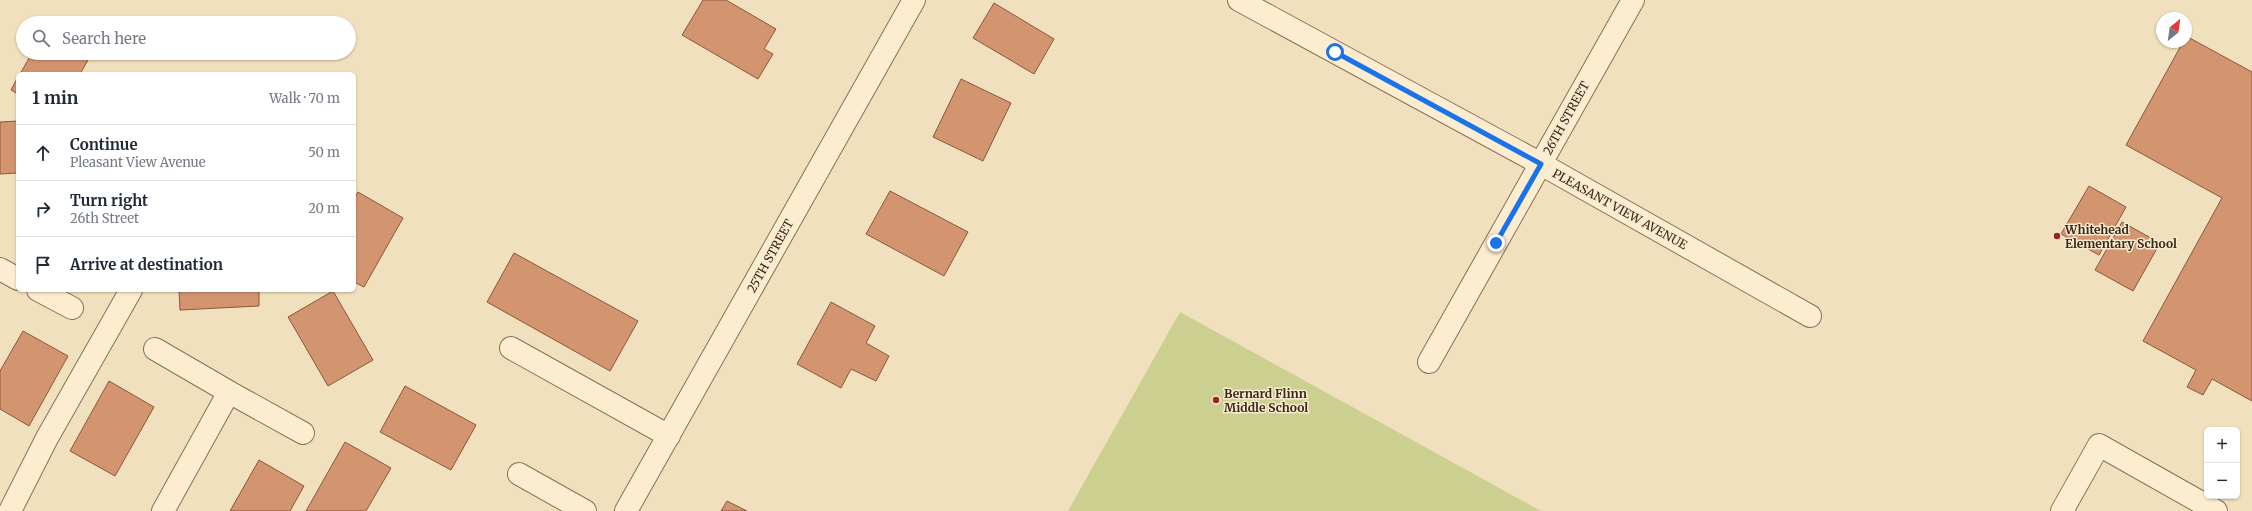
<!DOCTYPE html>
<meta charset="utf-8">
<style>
body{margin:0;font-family:Merriweather,serif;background:#f6f6f7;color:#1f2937}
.controls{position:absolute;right:12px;bottom:12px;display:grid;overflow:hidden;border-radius:6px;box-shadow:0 1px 3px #0004}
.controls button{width:36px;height:36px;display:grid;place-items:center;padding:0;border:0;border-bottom:1px solid #e0e1e3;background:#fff;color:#1f2937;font:20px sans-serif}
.compass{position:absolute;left:2156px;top:12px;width:36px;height:36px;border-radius:50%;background:#fff;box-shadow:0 1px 3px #0004;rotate:29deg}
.stop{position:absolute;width:12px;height:12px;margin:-9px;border:3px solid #1a73e8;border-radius:50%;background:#fff}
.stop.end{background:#1a73e8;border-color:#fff;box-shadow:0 1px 4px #0008}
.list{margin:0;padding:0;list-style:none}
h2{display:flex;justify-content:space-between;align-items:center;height:52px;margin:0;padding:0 16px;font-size:17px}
h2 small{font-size:13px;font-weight:400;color:#747a83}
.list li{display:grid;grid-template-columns:26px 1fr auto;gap:12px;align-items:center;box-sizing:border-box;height:56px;padding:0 16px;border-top:1px solid #e0e1e3}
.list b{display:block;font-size:15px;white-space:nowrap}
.list p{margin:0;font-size:13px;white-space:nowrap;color:#747a83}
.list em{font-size:13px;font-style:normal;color:#747a83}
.icon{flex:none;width:22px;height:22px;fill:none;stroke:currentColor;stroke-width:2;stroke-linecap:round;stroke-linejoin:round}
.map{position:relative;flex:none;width:2252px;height:511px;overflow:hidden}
.search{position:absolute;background:#fff;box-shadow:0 1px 3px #0004;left:16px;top:16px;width:340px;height:44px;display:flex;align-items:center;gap:10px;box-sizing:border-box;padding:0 14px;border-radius:22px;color:#747a83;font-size:15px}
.panel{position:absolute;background:#fff;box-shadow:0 1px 3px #0004;left:16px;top:72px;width:340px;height:220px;border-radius:6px}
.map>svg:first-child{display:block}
.green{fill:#cbd091}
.building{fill:#d39570;stroke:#8c5639}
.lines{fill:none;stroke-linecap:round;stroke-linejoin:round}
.minor-casing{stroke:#8b6f55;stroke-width:24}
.minor{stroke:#fcedd1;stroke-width:22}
.route{stroke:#1a73e8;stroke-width:5}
.poi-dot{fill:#9f2026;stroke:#f8eacd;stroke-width:1.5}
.labels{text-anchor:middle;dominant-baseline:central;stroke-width:3;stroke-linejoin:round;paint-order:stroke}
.street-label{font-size:12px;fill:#39281b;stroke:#f8eacd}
.poi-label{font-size:12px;font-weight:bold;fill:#39281b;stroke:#f8eacd;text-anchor:start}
</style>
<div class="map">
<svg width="2252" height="511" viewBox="0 0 2252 511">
<rect width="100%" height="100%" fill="#f1e0bd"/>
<path class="green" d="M1180,312l361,199h-473z"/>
<path class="building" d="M703,0h23l50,29 -12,20 9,5 -15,25 -76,-44z
M994,3l60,36 -20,35 -61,-36z
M2186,36l66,36v329l-40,-22 -9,16 -16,-8 9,-17 -53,-29 79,-143 -96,-53 57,-103h3z
M32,53h60l-12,21h-60z
M18,77v17l-7,-4z
M961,79l50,24 -28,58 -50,-24z
M18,121v52l-18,1v-52z
M2089,186l37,21 -27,48 -38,-21z
M890,191l78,41 -24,44 -78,-42z
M358,192l45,26 -39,69 -10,-5v-83z
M2122,222l38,21 -27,48 -38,-21z
M514,253l124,68 -28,50 -123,-69z
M179,290h80v16l-79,4z
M333,291l40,69 -45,26 -40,-69z
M831,302l44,24 -9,17 23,13 -13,25 -25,-12 -10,19 -44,-24z
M23,331l45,25 -39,70 -29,-17v-38z
M109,381l45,26 -39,69 -45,-25z
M405,386l71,39 -25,45 -71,-38z
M345,442l46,26 -25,43h-60z
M259,460l45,26 -14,25h-60z
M727,501l20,10h-26z"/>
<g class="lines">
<g class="minor-casing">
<path id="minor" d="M1239,0l302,164 269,152
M0,269l18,10
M38,290l34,18
M511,348l158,88
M155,349l74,43 -66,119
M1429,362l204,-362
M229,392l74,41
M519,474l66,37
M10,511l37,-73 84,-148
M626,511l288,-511
M2062,511l37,-66 117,66"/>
</g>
<use href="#minor" class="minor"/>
</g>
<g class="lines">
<path class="route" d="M1335,52l206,112 -45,79"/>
</g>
<g class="poi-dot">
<circle cx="2057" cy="236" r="4"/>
<circle cx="1216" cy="400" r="4"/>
</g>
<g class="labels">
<g class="street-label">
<text transform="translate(1566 118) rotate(-61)">26TH STREET</text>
<text transform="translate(1620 209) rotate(29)">PLEASANT VIEW AVENUE</text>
<text transform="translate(770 256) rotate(-61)">25TH STREET</text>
</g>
<g class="poi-label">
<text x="2065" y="229">Whitehead<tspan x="2065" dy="14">Elementary School</tspan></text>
<text x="1224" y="393">Bernard Flinn<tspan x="1224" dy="14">Middle School</tspan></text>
</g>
</g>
</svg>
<div class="controls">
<button>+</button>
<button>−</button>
</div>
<svg class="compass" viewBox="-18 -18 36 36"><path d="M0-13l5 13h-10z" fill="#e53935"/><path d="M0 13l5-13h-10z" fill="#747a83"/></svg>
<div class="stop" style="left:1335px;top:52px"></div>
<div class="stop end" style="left:1496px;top:243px"></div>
<div class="search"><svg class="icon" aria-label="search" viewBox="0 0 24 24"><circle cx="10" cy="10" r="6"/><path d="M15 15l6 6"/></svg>Search here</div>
<section class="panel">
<h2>1 min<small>Walk · 70 m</small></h2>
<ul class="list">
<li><svg class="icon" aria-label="ahead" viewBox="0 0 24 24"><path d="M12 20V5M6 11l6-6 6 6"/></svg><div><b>Continue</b><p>Pleasant View Avenue</p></div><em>50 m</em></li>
<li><svg class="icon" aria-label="right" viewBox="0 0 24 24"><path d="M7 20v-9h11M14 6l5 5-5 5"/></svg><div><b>Turn right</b><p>26th Street</p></div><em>20 m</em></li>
<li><svg class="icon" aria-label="arrive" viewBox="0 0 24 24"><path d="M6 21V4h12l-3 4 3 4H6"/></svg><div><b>Arrive at destination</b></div></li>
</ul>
</section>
</div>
